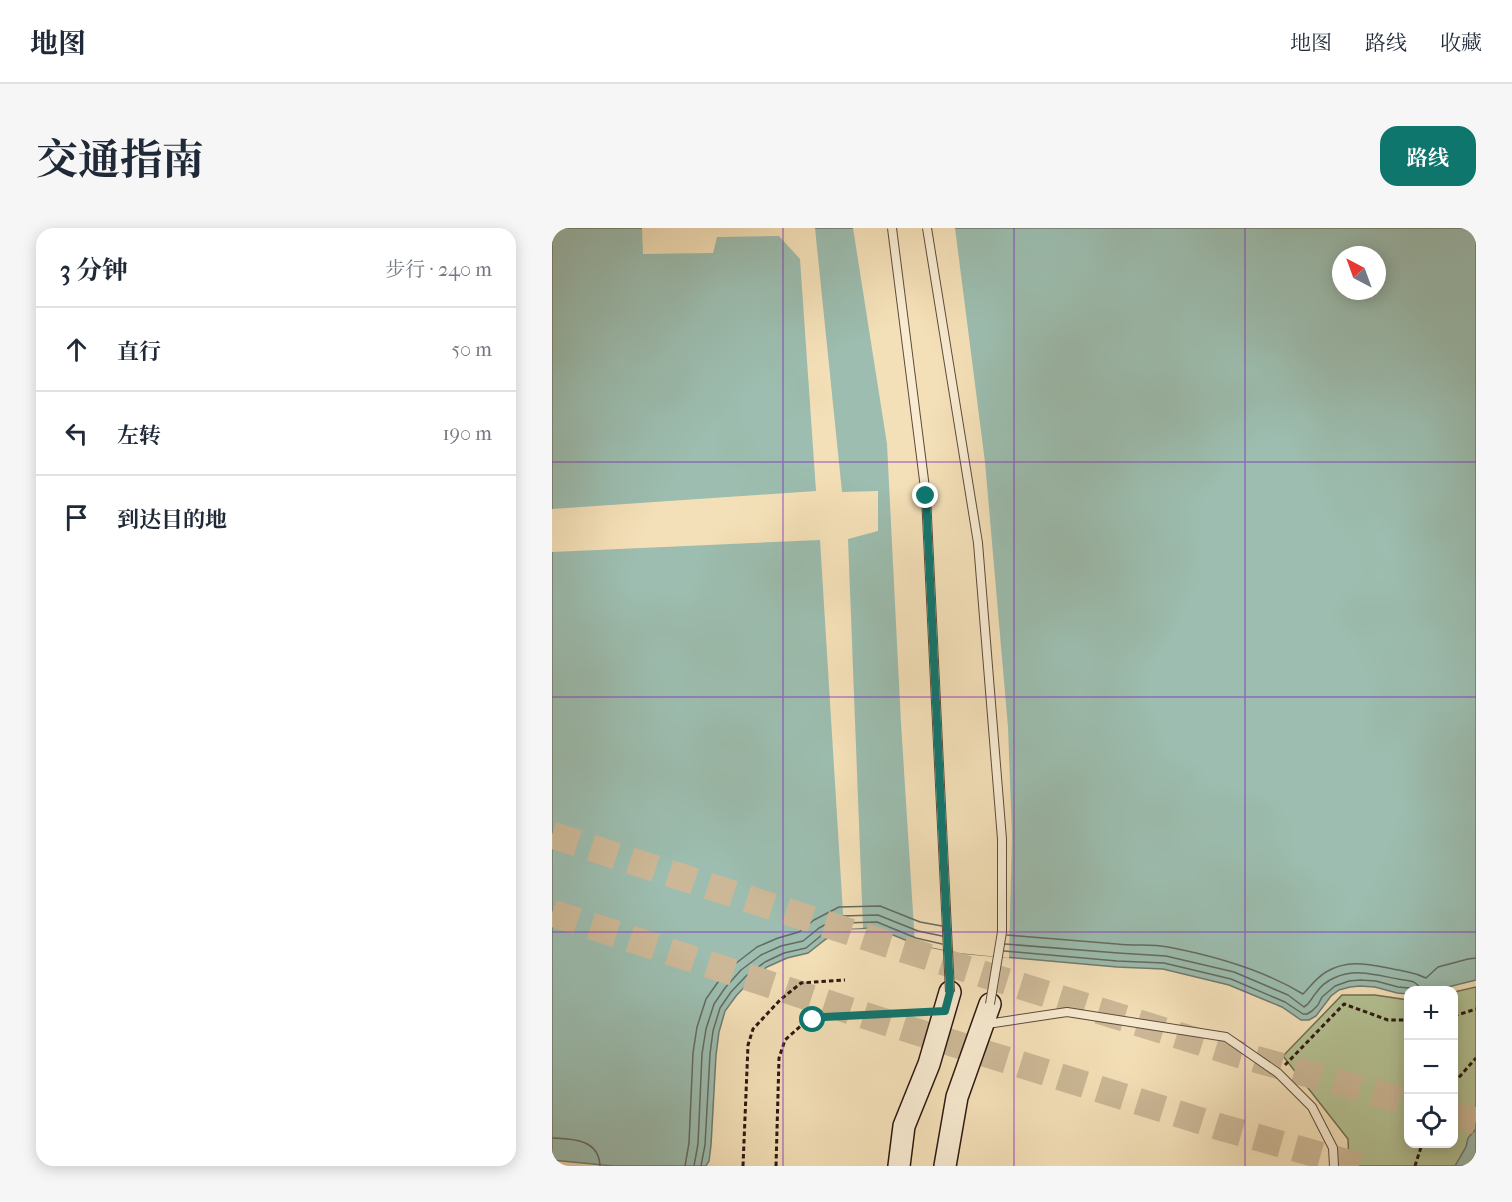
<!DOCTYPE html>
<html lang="zh">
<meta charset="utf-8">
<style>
body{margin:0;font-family:"IM FELL French Canon","Noto Serif SC",serif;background:#f6f6f7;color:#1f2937}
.controls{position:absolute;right:18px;bottom:18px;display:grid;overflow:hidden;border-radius:12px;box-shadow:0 3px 15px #0003}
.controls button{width:54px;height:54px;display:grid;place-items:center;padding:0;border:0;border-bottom:2px solid #e0e1e3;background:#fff;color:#1f2937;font:30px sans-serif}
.compass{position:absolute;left:780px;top:18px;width:54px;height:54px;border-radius:50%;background:#fff;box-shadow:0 3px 15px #0003;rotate:319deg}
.stop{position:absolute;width:18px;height:18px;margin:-14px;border:4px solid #0f766e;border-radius:50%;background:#fff}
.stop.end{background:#0f766e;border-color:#fff;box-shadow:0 2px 6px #0008}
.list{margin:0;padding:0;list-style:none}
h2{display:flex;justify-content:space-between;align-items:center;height:78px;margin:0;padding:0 24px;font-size:26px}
h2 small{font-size:20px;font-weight:400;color:#747a83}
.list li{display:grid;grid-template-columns:39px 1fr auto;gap:18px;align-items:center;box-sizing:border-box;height:84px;padding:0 24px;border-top:2px solid #e0e1e3}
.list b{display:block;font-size:22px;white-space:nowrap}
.list em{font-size:20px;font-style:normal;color:#747a83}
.icon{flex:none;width:33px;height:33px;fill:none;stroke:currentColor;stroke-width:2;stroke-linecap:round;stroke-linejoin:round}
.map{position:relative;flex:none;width:924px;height:938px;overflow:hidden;border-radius:18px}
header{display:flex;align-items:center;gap:36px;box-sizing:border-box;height:84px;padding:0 30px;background:#fff;border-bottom:2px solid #e0e1e3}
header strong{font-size:28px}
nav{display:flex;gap:33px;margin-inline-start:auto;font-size:21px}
.intro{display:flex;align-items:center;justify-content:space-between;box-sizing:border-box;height:144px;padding:0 36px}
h1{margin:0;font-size:42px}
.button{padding:15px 27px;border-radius:18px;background:#0f766e;color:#fff;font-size:21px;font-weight:700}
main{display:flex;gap:36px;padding:0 36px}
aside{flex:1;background:#fff;border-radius:18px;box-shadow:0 3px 15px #0003}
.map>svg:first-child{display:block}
.green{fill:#b5c394;stroke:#716e52;stroke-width:1.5}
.water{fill:#9cbdaf;stroke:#707b70;stroke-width:1.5;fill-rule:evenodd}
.pier{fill:#f4e0b8}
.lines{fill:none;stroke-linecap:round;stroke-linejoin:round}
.shore{stroke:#646b60;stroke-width:1.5}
.highway-tunnel{stroke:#ccb897;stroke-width:27;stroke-dasharray:27 14;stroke-linecap:butt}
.lane-casing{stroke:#5f4b3b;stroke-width:10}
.secondary-casing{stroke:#2d1911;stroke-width:24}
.path{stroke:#2d1911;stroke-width:3;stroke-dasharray:4.5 3;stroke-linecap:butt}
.lane{stroke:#f8ebd1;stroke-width:8}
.secondary{stroke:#f8ebd1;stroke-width:21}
.lane-bridge-casing{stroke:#5f4b3b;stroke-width:10;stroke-linecap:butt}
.lane-bridge{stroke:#f8ebd1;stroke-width:8}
.route{stroke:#0f766e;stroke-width:8}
.grid{fill:none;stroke:#7b2cbf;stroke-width:1.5;stroke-opacity:0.55}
</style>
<header>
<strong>地图</strong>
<nav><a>地图</a><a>路线</a><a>收藏</a></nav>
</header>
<div class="intro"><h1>交通指南</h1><a class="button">路线</a></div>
<main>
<aside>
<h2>3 分钟<small>步行 · 240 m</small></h2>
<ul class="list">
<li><svg class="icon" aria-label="ahead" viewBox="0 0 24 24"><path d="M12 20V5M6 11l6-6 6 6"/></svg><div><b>直行</b></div><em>50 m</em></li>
<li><svg class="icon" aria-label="left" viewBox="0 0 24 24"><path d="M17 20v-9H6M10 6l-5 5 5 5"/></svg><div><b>左转</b></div><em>190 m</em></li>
<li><svg class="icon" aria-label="arrive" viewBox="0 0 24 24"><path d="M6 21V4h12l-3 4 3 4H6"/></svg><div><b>到达目的地</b></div></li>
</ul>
</aside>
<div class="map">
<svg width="924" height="938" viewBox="0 0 924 938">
<rect width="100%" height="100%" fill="#f4e0b8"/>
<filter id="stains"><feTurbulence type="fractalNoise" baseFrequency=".00333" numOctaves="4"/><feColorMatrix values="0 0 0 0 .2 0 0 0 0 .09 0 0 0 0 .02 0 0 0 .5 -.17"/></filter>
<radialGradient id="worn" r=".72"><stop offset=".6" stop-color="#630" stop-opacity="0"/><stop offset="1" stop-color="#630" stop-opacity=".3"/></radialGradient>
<path class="green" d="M924,759v179h-127l-1,-27 -65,-83 59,-61h33l33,5v144h46v-152z"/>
<path class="water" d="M0,0h924v752l-40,10h-28v4l-11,-1 -22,-6 -15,-1 -10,1 -11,3 -8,6 -15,20 -7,4h-8l-19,-13 -53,-22 -66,-16 -46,-2 -158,-14 -44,-9 -39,-16 -32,1 -18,10 -18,14 -21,5 -20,9 -16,13 -15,16 -11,15 -6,21 -3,23 -5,90 -2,16 -3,5h-93l-61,-6zM789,27h36v36h-36z
M924,901v37h-21l11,-19 2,-9z"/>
<path class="pier" d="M90,0h173l27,264 36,-1v40l-30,8 15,389 -19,1 -24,-389 -268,12v-43l264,-18 -16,-232 -21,-23 -62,1 -4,16 -70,1z
M301,0h102l30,234 23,265 4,109 -3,122 -50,-5 -44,-9 -14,-221 -14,-279z"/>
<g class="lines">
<path class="shore" d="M455,707c37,3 74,6 110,9 17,2 35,0 51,3 47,9 94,22 135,47 7,-7 13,-16 23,-22 24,-15 49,-6 73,-2 12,3 15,2 27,8l12,-11 30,-8 8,-1
M453,716l113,9 48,3 68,16 54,23 16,12c7,-4 7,-9 12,-14 4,-6 11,-12 18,-15 22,-10 42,-3 64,1 10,2 18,0 23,11
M452,723l113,10 47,2 67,16 54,23 18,12h4l5,-3 6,-6 4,-8 13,-11 14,-5 11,-1 16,1 22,6 11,1 4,2
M0,910c21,1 47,1 48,28
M133,938l4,-23 4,-90 4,-26 9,-28 12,-17 17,-18 22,-17 21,-9 21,-6 15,-12 25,-13 41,-1 40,16 22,4
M142,938l4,-22 4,-90 4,-25 8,-25 11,-16 16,-18 20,-15 20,-9 22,-5 16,-13 22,-12 37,-1 40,16 24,5
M149,938l4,-21 5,-91 3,-23 7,-23 11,-16 15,-16 19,-14 19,-9 22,-5 17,-14 20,-11 34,-1 39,16 26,6"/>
<path class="highway-tunnel" d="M0,607l335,109 354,111 167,47
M0,685l311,102 357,112 139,39
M902,887l22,6"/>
<g class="lane-casing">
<path id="lane" d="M435,796l80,-12 159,25 52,36 34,34 21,41 1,18"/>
</g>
<g class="secondary-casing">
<path id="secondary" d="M347,938l5,-40 25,-62 21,-72
M393,938l12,-69 33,-93"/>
</g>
<path class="path" d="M902,788l22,-7
M733,837l59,-61 44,16h20
M902,855l22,-25
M191,938l5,-121 5,-16 27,-29 21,-17 44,-3
M224,938l3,-108 6,-18 18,-16 21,-7 101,-5
M863,938l7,-22"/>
<use href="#lane" class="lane"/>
<use href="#secondary" class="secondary"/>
<g class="lane-bridge-casing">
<path id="lane-bridge" d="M340,0l34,268 24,496
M375,0l51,315 24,296v93l-12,72"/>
</g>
<use href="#lane-bridge" class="lane-bridge"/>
</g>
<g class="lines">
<path class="route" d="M261,792l11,-3 121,-6 5,-19 -24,-496"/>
</g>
<path class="grid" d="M231,0v938M462,0v938M693,0v938M0,234h924M0,469h924M0,704h924"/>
<rect width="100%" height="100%" filter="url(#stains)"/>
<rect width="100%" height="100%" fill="url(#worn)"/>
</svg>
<div class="controls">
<button>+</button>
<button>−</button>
<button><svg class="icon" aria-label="locate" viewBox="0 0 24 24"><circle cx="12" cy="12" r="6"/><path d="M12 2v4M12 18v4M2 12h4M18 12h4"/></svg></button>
</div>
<svg class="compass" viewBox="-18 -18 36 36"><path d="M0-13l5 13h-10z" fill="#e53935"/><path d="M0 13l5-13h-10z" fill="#747a83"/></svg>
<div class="stop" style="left:261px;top:792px"></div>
<div class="stop end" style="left:374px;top:268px"></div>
</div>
</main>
